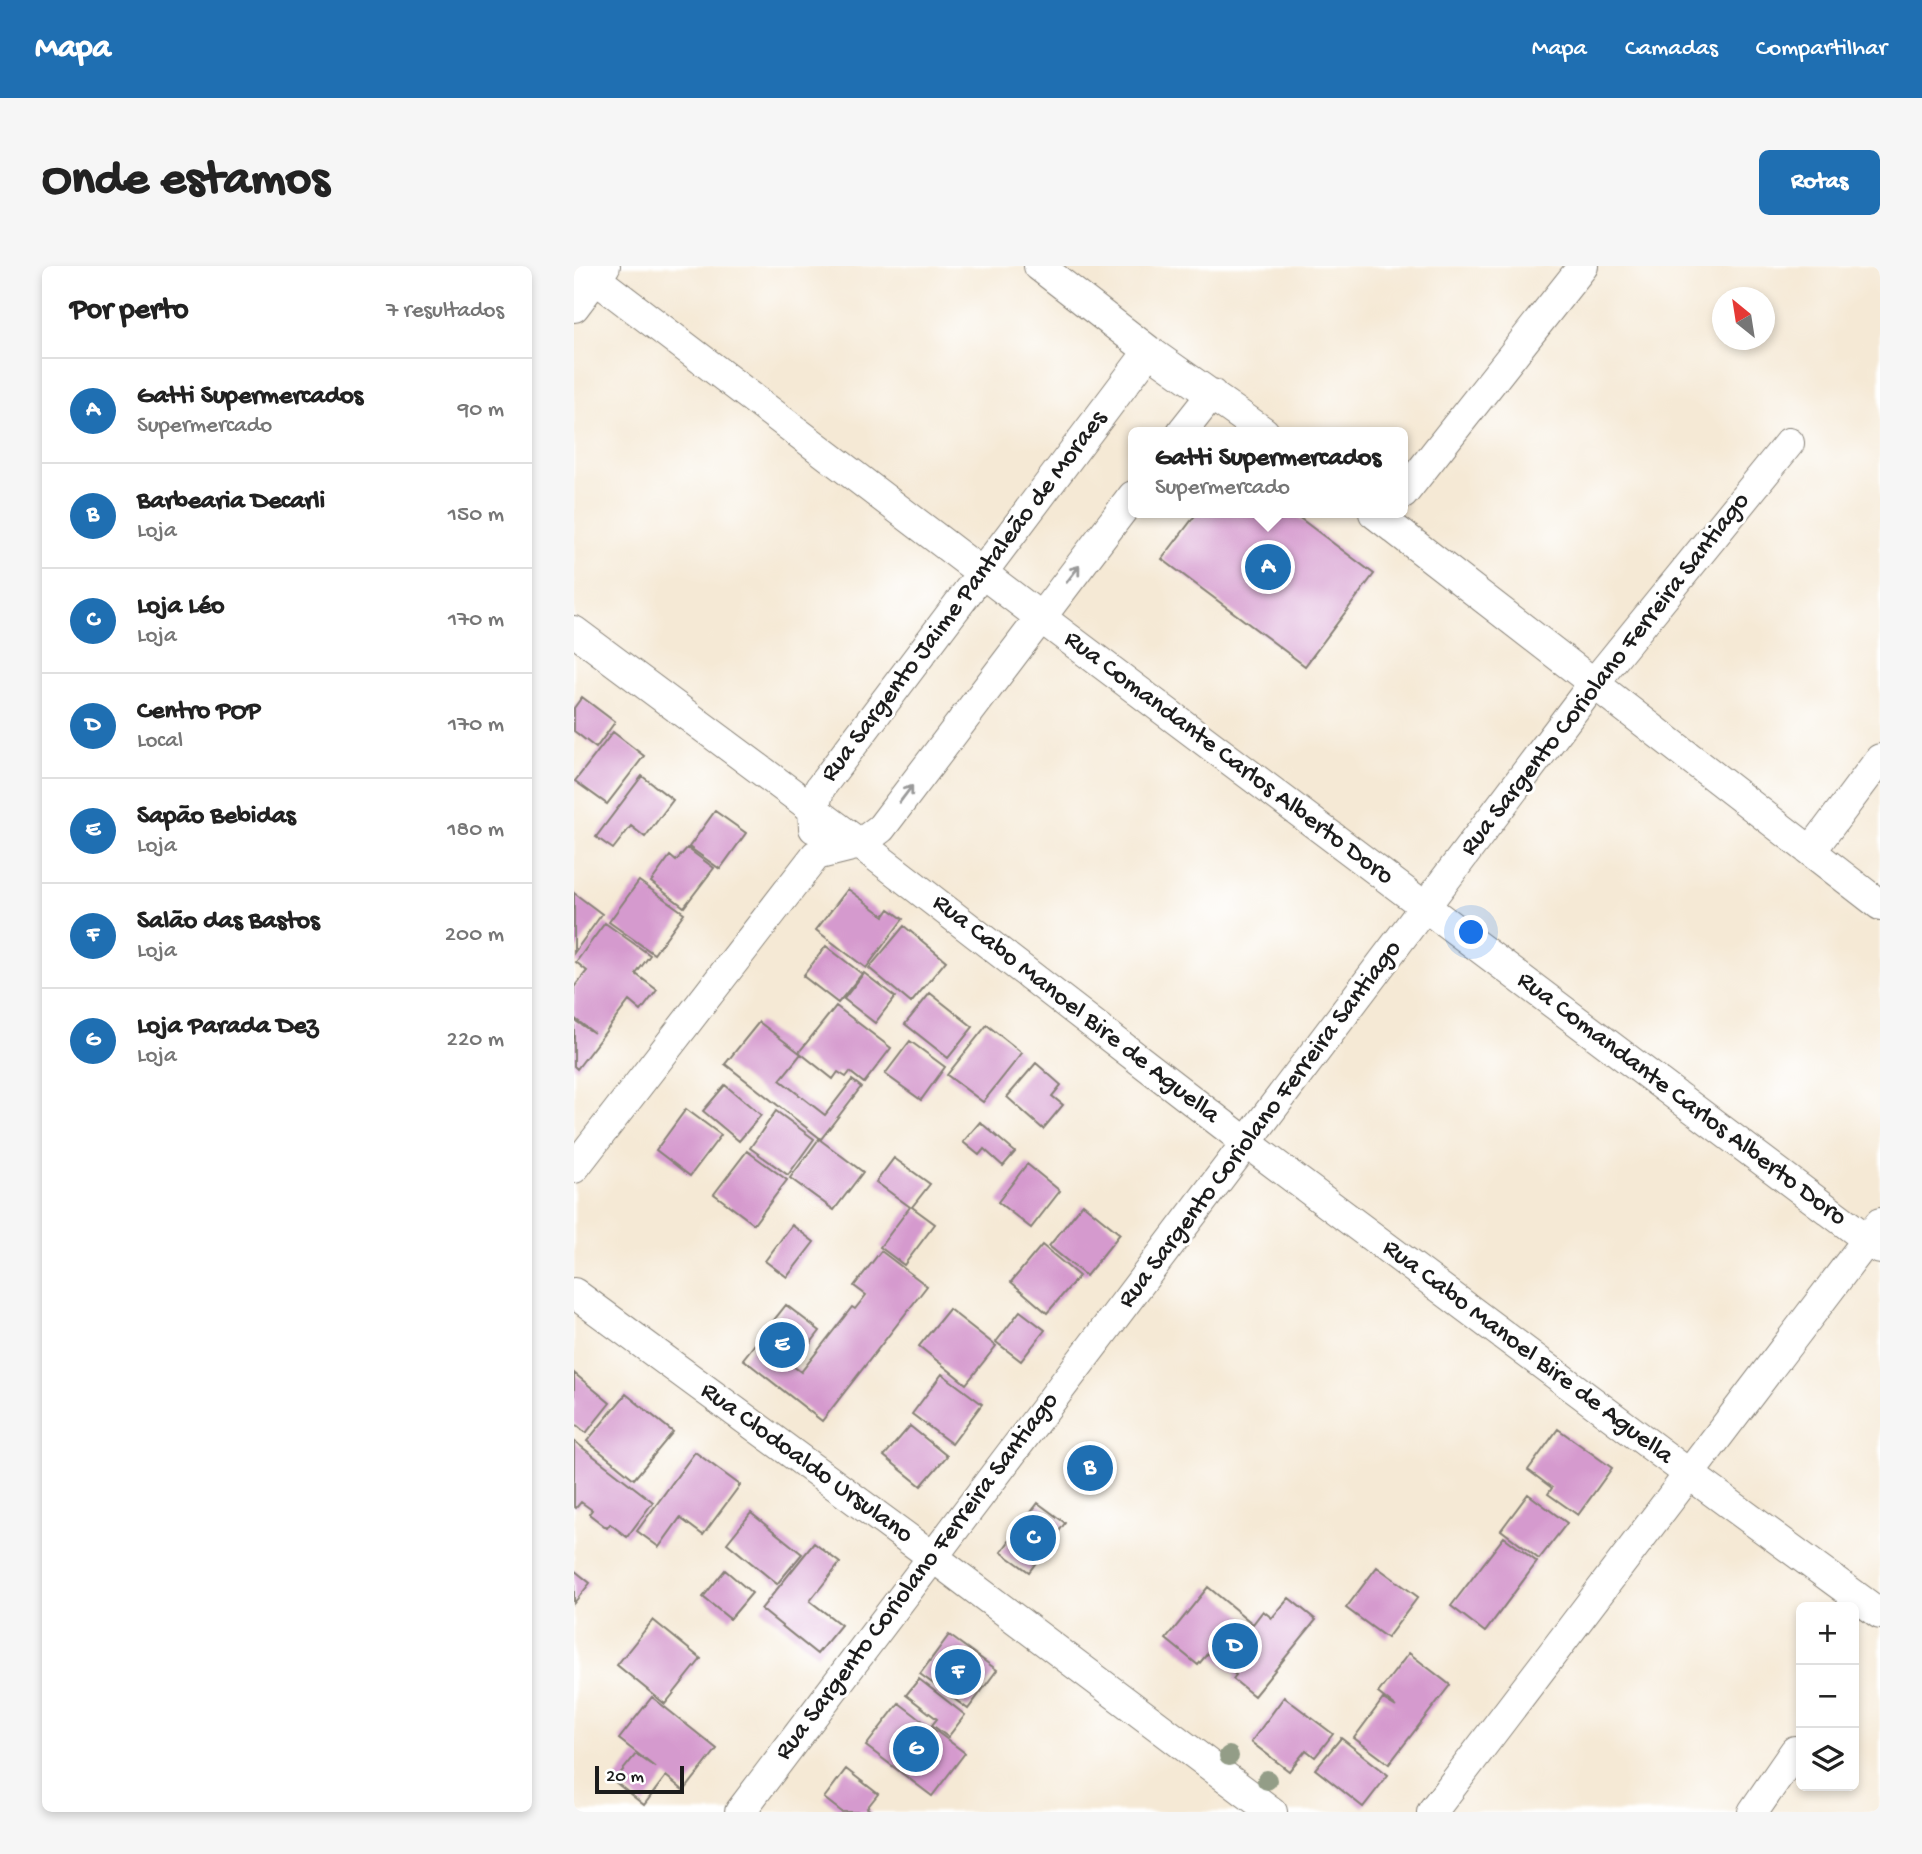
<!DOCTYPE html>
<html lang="pt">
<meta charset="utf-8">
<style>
body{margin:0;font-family:"Gochi Hand",sans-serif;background:#f6f6f6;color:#222}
.controls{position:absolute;right:21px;bottom:21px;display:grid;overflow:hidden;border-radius:10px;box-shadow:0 4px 10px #0003}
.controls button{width:63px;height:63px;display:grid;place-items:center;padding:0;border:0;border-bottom:2px solid #e0e0e0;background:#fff;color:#222;font:35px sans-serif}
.compass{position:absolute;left:1138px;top:21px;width:63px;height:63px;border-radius:50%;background:#fff;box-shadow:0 4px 10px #0003;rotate:330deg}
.scale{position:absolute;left:21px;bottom:18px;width:89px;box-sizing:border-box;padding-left:7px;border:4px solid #1c1c1c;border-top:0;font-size:19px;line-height:24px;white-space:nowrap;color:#1c1c1c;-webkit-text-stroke:5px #fff;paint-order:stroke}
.you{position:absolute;left:898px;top:667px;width:24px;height:24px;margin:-18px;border:5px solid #fff;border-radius:50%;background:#1a73e8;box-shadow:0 0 0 10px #1a73e833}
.badge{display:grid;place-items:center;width:46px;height:46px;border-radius:50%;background:#1f6fb2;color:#fff;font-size:23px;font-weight:700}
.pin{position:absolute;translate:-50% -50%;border:4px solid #fff;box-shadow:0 2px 7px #0006}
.popup{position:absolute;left:554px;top:161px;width:280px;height:91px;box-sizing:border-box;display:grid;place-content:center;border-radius:10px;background:#fff;filter:drop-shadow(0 2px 5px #0005);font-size:23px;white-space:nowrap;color:#767676}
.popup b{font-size:26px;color:#222}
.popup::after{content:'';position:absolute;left:50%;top:100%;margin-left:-14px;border:14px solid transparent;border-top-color:#fff}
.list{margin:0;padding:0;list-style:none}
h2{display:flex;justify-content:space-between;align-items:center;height:91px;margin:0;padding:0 28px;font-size:30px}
h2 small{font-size:23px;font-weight:400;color:#767676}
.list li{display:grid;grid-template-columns:46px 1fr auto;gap:21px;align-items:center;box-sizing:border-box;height:105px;padding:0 28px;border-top:2px solid #e0e0e0}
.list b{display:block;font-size:26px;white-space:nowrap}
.list p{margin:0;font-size:23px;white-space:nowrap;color:#767676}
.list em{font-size:23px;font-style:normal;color:#767676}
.icon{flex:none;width:38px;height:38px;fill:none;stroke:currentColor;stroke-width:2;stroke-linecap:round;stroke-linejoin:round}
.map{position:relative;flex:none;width:1306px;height:1546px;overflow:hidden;border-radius:10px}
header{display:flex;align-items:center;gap:42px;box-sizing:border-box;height:98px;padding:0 35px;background:#1f6fb2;color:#fff}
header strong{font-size:33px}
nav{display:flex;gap:38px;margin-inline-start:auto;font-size:24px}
.intro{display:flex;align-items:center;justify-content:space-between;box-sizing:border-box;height:168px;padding:0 42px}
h1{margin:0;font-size:49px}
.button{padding:18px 32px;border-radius:10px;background:#1f6fb2;color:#fff;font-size:24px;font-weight:700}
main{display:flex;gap:42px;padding:0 42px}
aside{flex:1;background:#fff;border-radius:10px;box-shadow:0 4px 10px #0003}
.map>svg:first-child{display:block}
.building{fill:#d59ace}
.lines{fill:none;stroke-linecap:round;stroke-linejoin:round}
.street-casing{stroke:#888278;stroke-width:32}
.street{stroke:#fff;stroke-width:30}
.tree{fill:#939d87}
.oneway{stroke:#999}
.labels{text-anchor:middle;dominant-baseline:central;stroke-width:6;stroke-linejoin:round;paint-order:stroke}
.street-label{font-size:26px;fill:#1c1c1c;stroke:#fff}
</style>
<header>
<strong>Mapa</strong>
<nav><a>Mapa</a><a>Camadas</a><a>Compartilhar</a></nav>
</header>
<div class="intro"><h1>Onde estamos</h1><a class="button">Rotas</a></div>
<main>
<aside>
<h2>Por perto<small>7 resultados</small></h2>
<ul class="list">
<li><span class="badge">A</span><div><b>Gatti Supermercados</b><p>Supermercado</p></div><em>90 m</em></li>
<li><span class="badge">B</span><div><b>Barbearia Decarli</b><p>Loja</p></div><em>150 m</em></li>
<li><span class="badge">C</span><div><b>Loja Léo</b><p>Loja</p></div><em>170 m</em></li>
<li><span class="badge">D</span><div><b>Centro POP</b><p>Local</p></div><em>170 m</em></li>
<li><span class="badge">E</span><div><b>Sapão Bebidas</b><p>Loja</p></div><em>180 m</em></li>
<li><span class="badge">F</span><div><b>Salão das Bastos</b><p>Loja</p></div><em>200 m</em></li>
<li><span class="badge">G</span><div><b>Loja Parada Dez</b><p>Loja</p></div><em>220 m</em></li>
</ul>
</aside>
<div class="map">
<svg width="1306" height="1546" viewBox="0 0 1306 1546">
<rect width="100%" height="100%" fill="#fff"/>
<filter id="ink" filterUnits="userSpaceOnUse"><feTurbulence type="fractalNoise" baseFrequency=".0143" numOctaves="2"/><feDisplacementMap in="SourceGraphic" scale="14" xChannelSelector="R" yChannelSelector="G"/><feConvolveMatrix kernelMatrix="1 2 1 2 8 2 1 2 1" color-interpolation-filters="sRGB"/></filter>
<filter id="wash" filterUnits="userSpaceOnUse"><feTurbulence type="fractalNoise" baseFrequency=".00686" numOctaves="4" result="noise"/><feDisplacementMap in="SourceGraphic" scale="28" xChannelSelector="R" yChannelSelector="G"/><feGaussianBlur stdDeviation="1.57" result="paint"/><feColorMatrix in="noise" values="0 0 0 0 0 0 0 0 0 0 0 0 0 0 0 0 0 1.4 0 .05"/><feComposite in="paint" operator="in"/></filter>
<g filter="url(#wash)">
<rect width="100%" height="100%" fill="#f5e9d5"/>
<g id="blocks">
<path class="building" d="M623,247h96l81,61 -69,92 -143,-107z
M8,431l33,25 -19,26 -22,-17v-23z
M39,466l31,24 -37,48 -32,-23z
M68,510l31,24 -28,37 -14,-11 -18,23 -17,-12z
M141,545l31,22 -26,36 -31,-22z
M113,582l27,20 -30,39 -33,-25 19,-26 6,5z
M65,615l45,32 -30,41 -45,-32z
M274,623l36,27 5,-7 14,10 -37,49 -50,-38z
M0,627l28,21 -28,39z
M31,657l45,32 -14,19 21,16 -16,21 -12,-10 -52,68 -3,-3v-46l20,13 -20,-15v-31l13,-16 -11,-9z
M330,660l42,35 -35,42 -42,-35z
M252,680l36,28 -24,29 -35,-27z
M290,707l31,24 -20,26 -31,-24z
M356,727l43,34 -25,31 -43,-34z
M262,740l55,42 -27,35 -14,-11 -4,5 -8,-5 -5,7 -34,-27z
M185,756l42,32 -21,26 45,35 27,-35 9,7 -40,52 -96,-75z
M413,759l35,28 -39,49 -36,-27z
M336,775l35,26 -24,33 -36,-26z
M462,797l25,22 -9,11 11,9 -20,24 -36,-32z
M151,819l36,30 -22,26 -36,-30z
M112,843l35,26 -31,41 -34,-26z
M202,845l38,28 -26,36 -38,-27z
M406,856l35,30 -12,14 -19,-17 -5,6 -16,-13z
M245,873l44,33 -29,38 -44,-32z
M173,885l40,29 -33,44 -40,-30z
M320,892l36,26 -18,23 23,17 -31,41 -24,-18 30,-40 -34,-25z
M453,898l33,27 -29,37 -33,-26z
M509,938l37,30 -34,42 -37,-30z
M218,959l22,17 -27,35 -22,-16z
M468,979l37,31 -32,37 -36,-31z
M307,985l46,35 -105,135 -79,-62 43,-54 34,26 -27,35 8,6 51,-65 3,2 11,-14 -12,-9z
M375,1043l47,37 -30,38 -47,-38z
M446,1045l25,19 -24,31 -25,-19z
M0,1107l36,30 -24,30 -12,-10z
M368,1108l40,30 -30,40 -40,-30z
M52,1128l47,38 -39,47 -47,-38z
M336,1160l37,30 -26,30 -37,-30z
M984,1163l54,39 -34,47 -30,-21 4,-6 -24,-18z
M0,1175l79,61 -26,35 -17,-13 -3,4 -18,-14 3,-4 -11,-8 -5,6 -2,-2z
M512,1177l23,20 -8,10 7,6 -8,9 -31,-25z
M121,1186l45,33 -37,50 -23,-17 -21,29 -22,-16z
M954,1228l39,29 -28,36 -38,-29z
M464,1237l27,20 -36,49 -28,-20z
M177,1247l51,41 -25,30 -50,-41z
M930,1271l33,25 -52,70 -34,-26z
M240,1277l26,20 -30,38 31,24 -24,29 -56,-45z
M803,1301l41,30 -31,41 -41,-30z
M0,1304l16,13 -16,20z
M151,1304l27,23 -22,26 -27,-22z
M634,1321l45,37 10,-13 9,7 17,-20 27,22 -62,76 -21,-17 3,-4 -28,-22 -10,12 -32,-26z
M79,1354l48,39 -36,45 -48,-39z
M375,1369l48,35 -29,39 -48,-35z
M835,1387l41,32 -61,79 -35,-26 29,-39 13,8 -18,-14z
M345,1413l46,36 -17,22 -16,-12 5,-6 -31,-24z
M78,1431l65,52 -33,42 -18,-15 -22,29 -30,-24 22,-27 20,14 -37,-29z
M710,1431l49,37 -18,23 -9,-7 -17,21 -38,-29z
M325,1437l66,50 -33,43 -66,-50z
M767,1472l47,37 -25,32 -48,-38z
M272,1503l32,25 -11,14 6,4h-31l-18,-14z"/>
</g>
</g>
<g filter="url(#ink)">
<use href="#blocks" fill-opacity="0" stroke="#888278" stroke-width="2"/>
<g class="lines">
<g class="street-casing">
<path id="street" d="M5,0l461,351 840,632
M465,0l110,85 115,81
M0,41l31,-41
M608,166l30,-38
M829,228l180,-228
M800,247l506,392
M0,365l286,213 387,299 442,331 191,140
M240,562l-1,-18 7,-22 329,-437
M1237,585l69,-92
M0,902l242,-313 44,-11 21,-16 252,-332
M0,1027l359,264 339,255
M166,1546l854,-1129 195,-240
M858,1546l448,-589
M1179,1546l42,-61"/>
</g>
<use href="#street" class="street"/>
</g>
<g class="tree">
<circle cx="655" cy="1490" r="10"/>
<circle cx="693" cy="1514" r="10"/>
</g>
<defs><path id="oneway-shaft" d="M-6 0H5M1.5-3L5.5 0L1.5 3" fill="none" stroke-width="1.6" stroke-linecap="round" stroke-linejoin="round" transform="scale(1.75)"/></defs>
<g class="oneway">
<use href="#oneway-shaft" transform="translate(499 308) rotate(-52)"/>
<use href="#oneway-shaft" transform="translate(332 528) rotate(-53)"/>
</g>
</g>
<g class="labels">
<g class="street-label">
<text transform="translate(391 331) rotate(-53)">Rua Sargento Jaime Pantaleão de Moraes</text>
<text transform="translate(1032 409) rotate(-52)">Rua Sargento Coriolano Ferreira Santiago</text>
<text transform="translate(654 493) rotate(37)">Rua Comandante Carlos Alberto Doro</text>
<text transform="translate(501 744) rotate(38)">Rua Cabo Manoel Bire de Aguella</text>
<text transform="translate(1107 834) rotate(37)">Rua Comandante Carlos Alberto Doro</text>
<text transform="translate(687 859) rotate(-53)">Rua Sargento Coriolano Ferreira Santiago</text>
<text transform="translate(953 1087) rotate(37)">Rua Cabo Manoel Bire de Aguella</text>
<text transform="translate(232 1198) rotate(36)">Rua Clodoaldo Ursulano</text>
<text transform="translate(344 1311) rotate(-53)">Rua Sargento Coriolano Ferreira Santiago</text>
</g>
</g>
</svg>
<div class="controls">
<button>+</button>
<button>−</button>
<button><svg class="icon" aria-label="layers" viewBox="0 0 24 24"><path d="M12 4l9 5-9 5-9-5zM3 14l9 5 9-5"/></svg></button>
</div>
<svg class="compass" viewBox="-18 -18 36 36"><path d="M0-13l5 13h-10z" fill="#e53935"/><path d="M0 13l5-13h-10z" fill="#767676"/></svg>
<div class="scale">20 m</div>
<div class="you"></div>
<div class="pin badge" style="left:694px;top:301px">A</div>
<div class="popup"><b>Gatti Supermercados</b>Supermercado</div>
<div class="pin badge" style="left:516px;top:1202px">B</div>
<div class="pin badge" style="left:459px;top:1272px">C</div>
<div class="pin badge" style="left:661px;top:1380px">D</div>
<div class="pin badge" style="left:208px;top:1079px">E</div>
<div class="pin badge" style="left:384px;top:1406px">F</div>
<div class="pin badge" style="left:342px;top:1483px">G</div>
</div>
</main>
